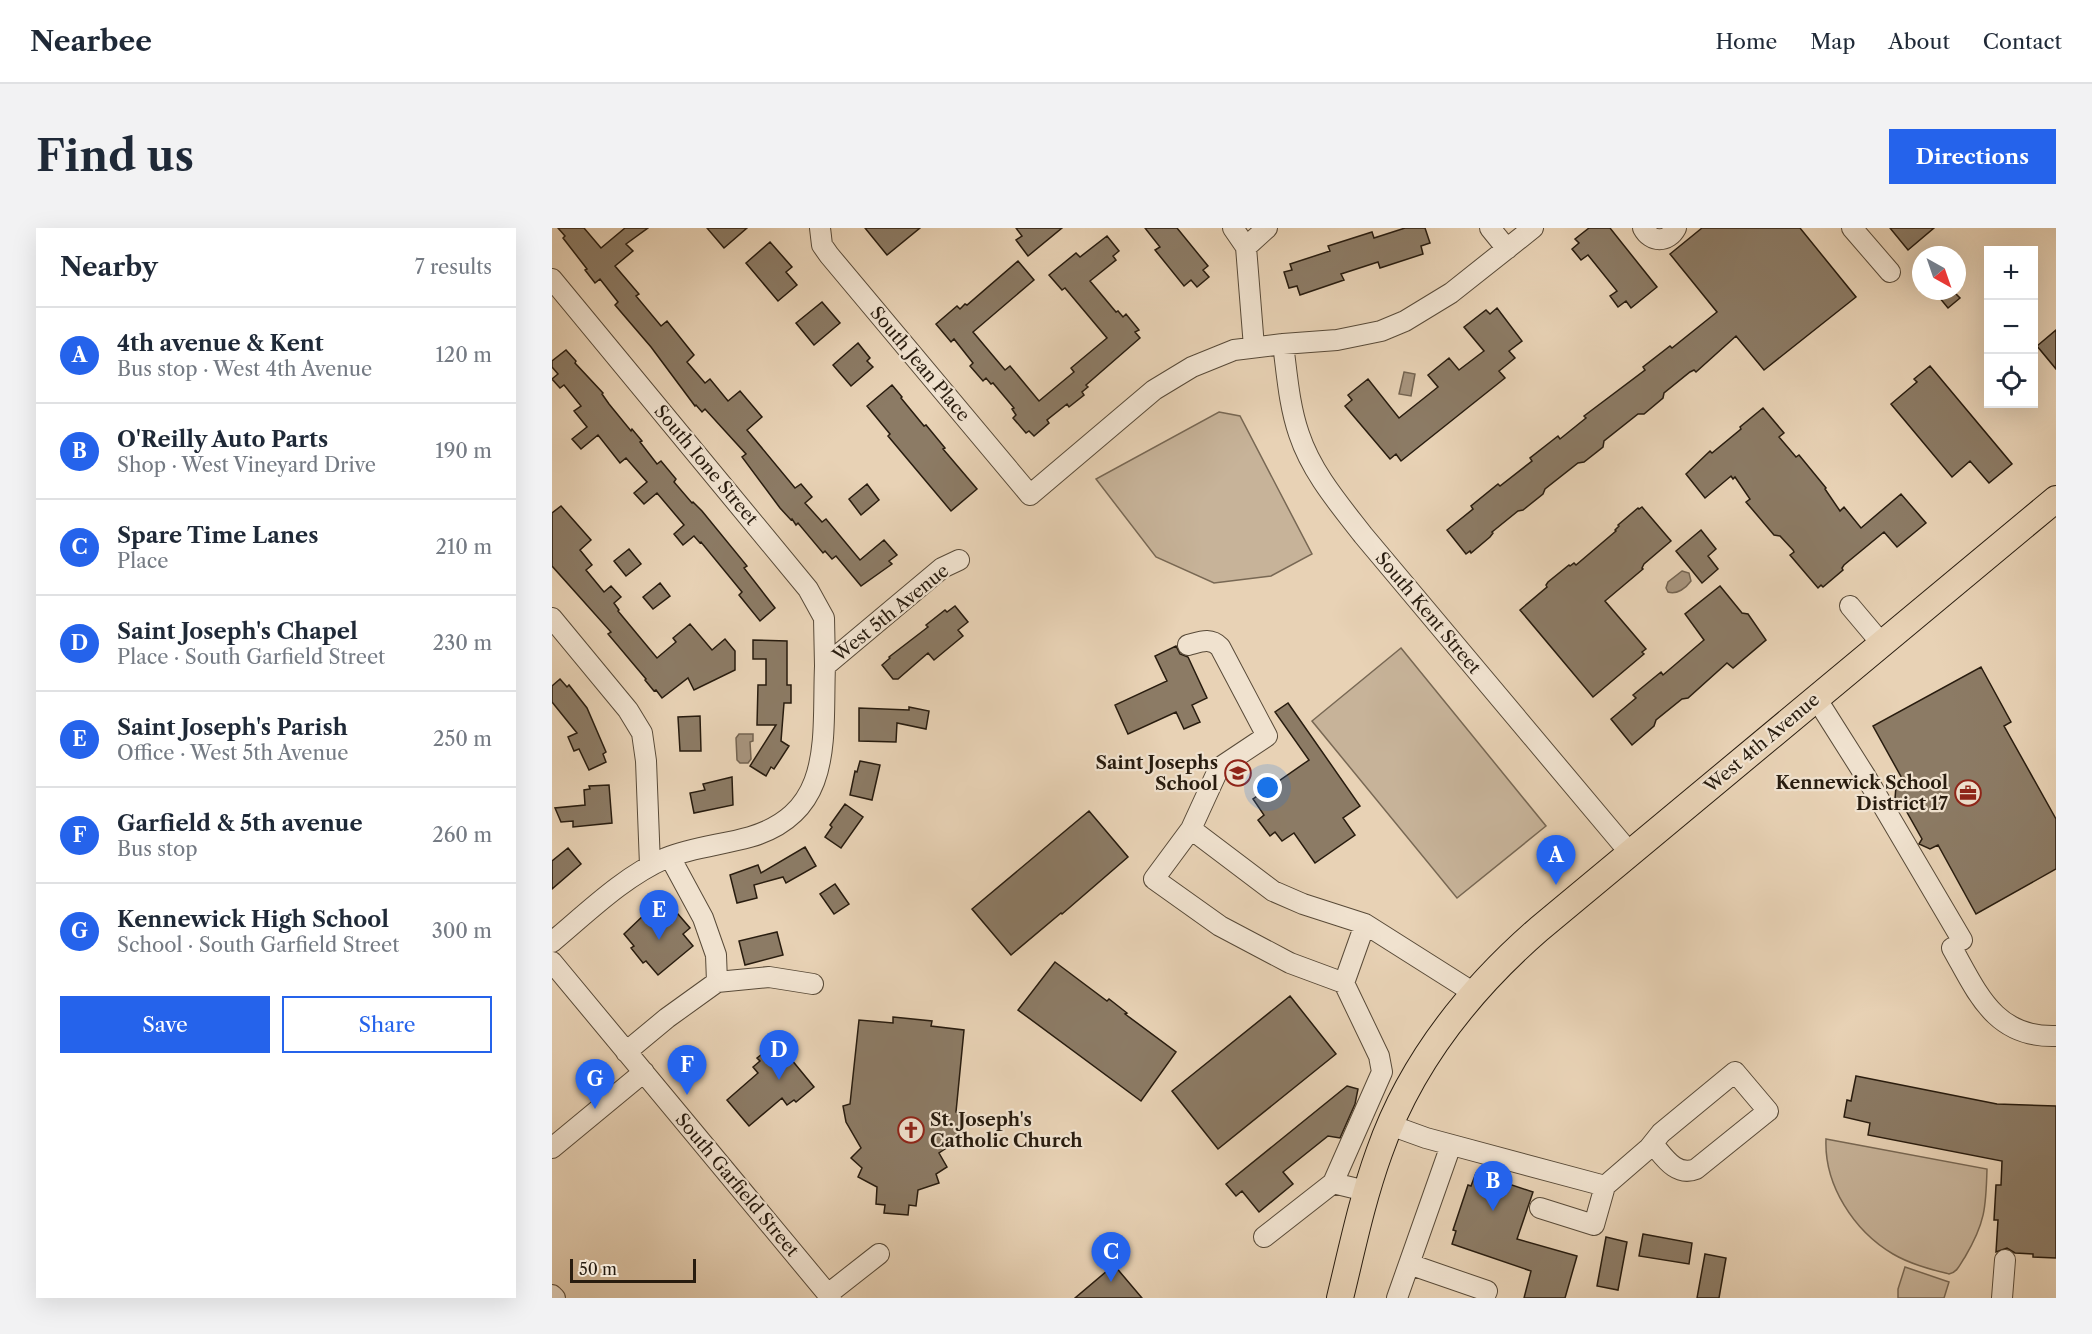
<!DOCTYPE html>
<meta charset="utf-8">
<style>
body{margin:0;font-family:"Libre Caslon Text",serif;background:#f2f2f3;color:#1f2937}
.controls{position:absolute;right:18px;top:18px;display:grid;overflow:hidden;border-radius:0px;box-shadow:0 6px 24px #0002}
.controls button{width:54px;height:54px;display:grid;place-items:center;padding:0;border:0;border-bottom:2px solid #e0e1e3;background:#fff;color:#1f2937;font:30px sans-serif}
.compass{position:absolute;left:1360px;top:18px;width:54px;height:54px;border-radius:50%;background:#fff;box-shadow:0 6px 24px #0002;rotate:140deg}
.scale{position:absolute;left:18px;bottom:15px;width:126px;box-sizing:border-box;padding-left:6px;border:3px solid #281c0f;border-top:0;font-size:16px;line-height:21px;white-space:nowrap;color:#281c0f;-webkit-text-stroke:4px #f0e2cf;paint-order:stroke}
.you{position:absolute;left:716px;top:560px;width:21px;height:21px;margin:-15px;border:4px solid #fff;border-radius:50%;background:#1a73e8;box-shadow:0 0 0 9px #1a73e833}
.badge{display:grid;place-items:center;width:39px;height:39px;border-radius:50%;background:#2563eb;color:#fff;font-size:20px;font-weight:700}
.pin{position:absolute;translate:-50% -50px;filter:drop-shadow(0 2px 3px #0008)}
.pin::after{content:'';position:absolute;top:32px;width:21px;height:18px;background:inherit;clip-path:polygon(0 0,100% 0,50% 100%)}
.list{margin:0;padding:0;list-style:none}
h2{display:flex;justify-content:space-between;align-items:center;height:78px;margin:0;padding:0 24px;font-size:26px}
h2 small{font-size:20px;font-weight:400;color:#747a83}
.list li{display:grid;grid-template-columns:39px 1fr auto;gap:18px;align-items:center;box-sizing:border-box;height:96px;padding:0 24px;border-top:2px solid #e0e1e3}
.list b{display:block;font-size:22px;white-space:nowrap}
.list p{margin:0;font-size:20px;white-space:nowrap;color:#747a83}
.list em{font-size:20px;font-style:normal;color:#747a83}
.actions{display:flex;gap:12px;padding:18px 24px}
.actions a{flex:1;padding:14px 0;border:2px solid #2563eb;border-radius:0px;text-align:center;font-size:21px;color:#2563eb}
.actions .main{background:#2563eb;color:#fff}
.icon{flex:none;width:33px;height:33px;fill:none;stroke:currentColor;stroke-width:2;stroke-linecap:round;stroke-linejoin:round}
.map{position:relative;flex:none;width:1504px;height:1070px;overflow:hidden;border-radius:0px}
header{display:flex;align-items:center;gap:36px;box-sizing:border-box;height:84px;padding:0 30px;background:#fff;border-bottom:2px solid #e0e1e3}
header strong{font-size:28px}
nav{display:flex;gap:33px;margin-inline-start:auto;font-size:21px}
.intro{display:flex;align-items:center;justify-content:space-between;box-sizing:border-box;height:144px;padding:0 36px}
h1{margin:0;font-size:42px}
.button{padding:15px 27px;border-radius:0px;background:#2563eb;color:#fff;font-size:21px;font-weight:700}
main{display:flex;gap:36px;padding:0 36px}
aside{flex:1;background:#fff;border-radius:0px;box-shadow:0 6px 24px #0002}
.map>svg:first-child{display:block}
.green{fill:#c7b399;stroke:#786854;stroke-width:1.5}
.water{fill:#a7947d;stroke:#746451;stroke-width:1.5}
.building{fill:#8c7b65;stroke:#281c0f;stroke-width:1.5}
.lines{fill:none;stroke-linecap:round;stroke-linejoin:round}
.minor-casing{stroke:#584a38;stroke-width:22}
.major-casing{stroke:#281c0f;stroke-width:28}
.minor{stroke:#f0e2cf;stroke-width:20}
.major{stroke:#e8d2b5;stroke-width:26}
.labels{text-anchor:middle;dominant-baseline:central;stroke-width:4.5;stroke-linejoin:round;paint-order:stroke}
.street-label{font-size:18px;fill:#281c0f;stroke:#f0e2cf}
.poi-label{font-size:18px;font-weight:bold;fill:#281c0f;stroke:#f0e2cf;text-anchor:end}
</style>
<header>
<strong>Nearbee</strong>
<nav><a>Home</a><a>Map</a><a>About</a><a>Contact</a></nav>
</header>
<div class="intro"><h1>Find us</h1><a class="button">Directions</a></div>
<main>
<aside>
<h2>Nearby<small>7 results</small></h2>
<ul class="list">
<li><span class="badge">A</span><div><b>4th avenue &amp; Kent</b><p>Bus stop · West 4th Avenue</p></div><em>120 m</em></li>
<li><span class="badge">B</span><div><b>O'Reilly Auto Parts</b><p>Shop · West Vineyard Drive</p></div><em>190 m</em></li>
<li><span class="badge">C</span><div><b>Spare Time Lanes</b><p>Place</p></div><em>210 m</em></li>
<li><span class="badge">D</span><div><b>Saint Joseph's Chapel</b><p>Place · South Garfield Street</p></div><em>230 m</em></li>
<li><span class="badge">E</span><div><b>Saint Joseph's Parish</b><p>Office · West 5th Avenue</p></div><em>250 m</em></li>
<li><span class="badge">F</span><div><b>Garfield &amp; 5th avenue</b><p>Bus stop</p></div><em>260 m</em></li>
<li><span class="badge">G</span><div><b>Kennewick High School</b><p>School · South Garfield Street</p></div><em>300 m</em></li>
</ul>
<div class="actions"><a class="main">Save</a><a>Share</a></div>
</aside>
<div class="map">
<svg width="1504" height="1070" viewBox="0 0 1504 1070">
<rect width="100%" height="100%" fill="#e8d2b5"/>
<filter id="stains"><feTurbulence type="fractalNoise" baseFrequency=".00333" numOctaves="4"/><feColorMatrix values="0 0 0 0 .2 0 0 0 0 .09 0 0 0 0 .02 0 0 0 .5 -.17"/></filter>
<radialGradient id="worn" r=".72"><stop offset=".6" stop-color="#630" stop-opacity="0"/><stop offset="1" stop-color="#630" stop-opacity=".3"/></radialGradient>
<path class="green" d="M667,184l21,4 72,138 -41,22 -57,7 -58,-26 -60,-78z
M849,420l145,178 -89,72 -145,-177z
M1274,911l161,30c-1,39 -2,54 -22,88 -5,7 -7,15 -16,17 -19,-5 -39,-10 -56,-20 -39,-23 -69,-69 -67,-115z
M1353,1039l44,15 -5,16h-46v-9z"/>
<path class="water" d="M852,144l11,2 -4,22 -12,-2z
M1130,343l7,2 2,8c-5,7 -14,14 -23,11l-2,-4 2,-6z
M187,506h14v7l-3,1 1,17 -3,4h-8l-3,-3 -1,-22z"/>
<path class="building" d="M6,0h26l17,20 24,-20h23l-22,16 7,7 -18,15 24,28 -3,2 25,30 6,-5 27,34 -7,7 18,21 5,-4 18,22 12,-10 22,26 -15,13 48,58 6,-4 11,13 -7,6 17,19 4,-3 34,41 24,-20 13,15 -8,6 3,3 -31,22 -25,-30 -4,3 -7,-8 -2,2 -25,-30 -2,2 -4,-6 -1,1 -11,-12 -38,-51 4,-3 -41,-45 -3,3 -6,-7 -1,1 -44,-59 -36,-42 3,-3 -18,-23 -5,4 -10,-13 2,-1 -24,-31 2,-2z
M155,0h40l-23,20z
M313,0h55l-33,27z
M464,0h46l-34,28 -12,-16 6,-4z
M593,0h32l31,38 -5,4 6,7 -12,10 -6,-7 -7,6 -29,-36 5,-3z
M853,0h20l5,15 -9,3 2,8 -43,14 -2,-6 -37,12 3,6 -44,15 -3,-9 -8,2 -5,-16 8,-2 -2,-6 40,-13 -2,-5 44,-14 2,6z
M1037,0h21l47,59 -26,21 -5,-7 -8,6 -8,-11 7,-5 -29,-36 -7,5 -9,-11 7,-6 -4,-4z
M1150,0h98l56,69 -92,73 -28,-34 -40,36 -2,-2 -4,2 -26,21 -1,5 -19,16h-6l-34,27 -1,6 -19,15 -6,1 -33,26 -2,5 -20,16 -5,1 -26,21 1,1 -3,4 -19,16 -1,-2 -4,3 -19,-24 26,-21 -2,-3 27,-22 2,2 32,-25 -2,-3 28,-22 2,3 26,-21 -2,-2 61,-46 -2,-3 27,-21 2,2 45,-36 -47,-58z
M1338,0h44l-26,22z
M555,8l12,15 -6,5 3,4 -26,21 26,31 2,-1 5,6 3,-3 13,16 -4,2 5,6 -54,47 2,2 -6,5 2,3 -15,12 -2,-3 -20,16 2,3 -15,13 -5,-5 -3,2 -13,-15 3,-3 -4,-6 2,-1 -21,-25 -2,1 -5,-6 -3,3 -13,-15 3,-3 -19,-24 -3,3 -15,-18 21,-18 3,3 5,-5 2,1 51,-44 16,19 -61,52 32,38 5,-4 29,35 35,-29 -3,-4 36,-30 -42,-50 -3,2 -13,-15 27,-22 4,4z
M218,14l22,25 -6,5 11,13 -19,16 -32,-38z
M1382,63h19l7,7 -12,10z
M270,74l18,21 -26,22 -18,-22z
M945,80l25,33 -13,10 6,7 -16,13 6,7 -104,83 -5,-7 -6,5 -45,-53 7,-6 -4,-5 20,-16 31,39 39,-31 -10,-12 21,-17 10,12 25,-19 -20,-24 22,-17 4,4z
M1504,102v39l-19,-23z
M306,115l12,15 -3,3 6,6 -22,19 -18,-21z
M14,122l10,11 -1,2 28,30 -1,1 7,10 22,27 1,-2 10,12 -2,1 17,22 4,-3 15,18 -2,3 18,21 1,-1 9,9 45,55 -3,2 31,40 -15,13 -21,-26 3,-3 -41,-50 -1,1 -6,-7 -11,9 -9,-11 10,-9 -27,-32 -13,11 -10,-11 13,-11 -21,-24 -6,5 -22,-28 -17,14 -9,-10 15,-12 -13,-16 7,-5 -17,-21 -4,3 -8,-9 6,-5 -6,-7v-6z
M1378,138l82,98 -23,19 -19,-22 -18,16 -61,-73 26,-22 -3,-3z
M340,157l10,12 -1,1 23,28 2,-1 19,23 -2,1 34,40 -26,22 -63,-75 2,-2 -23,-28z
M1211,180l21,25 -5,4 17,20 3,-2 27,33 -1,1 15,22 4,-4 17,21 40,-34 25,29 -29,24 -13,-15 -40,33 -2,3 1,2 -20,17 -2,-2 -3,3 -28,-33 4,-3 -1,-2 -13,-14 -6,-1 -28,-33 4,-3 -15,-22 -2,2 -2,-3 -26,22 -19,-24 24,-23 2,2 29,-24 -1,-2z
M315,256l12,16 -18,15 -12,-16z
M9,278l30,34 -11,10 12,15 -6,5 18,22 7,-6 10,11 -7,6 5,7 -1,1 39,47 19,-16 -3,-4 17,-14 22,26 13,-11 10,12v19l-41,20 -6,-12 -26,20 -6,-8 -2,1 -9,-11 1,-1 -38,-45 3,-2 -59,-66v-53z
M1090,279l29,34 -27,23 -2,4 1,1 -38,32 41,48 -4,3 2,2 -51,43 -73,-87 27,-23 -1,-2 2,-3 21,-17 1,1 4,-3 2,2 40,-34 -1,-1 4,-4 -1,-1 20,-17 1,1z
M1149,302l15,19 -8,7 10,13 -16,14 -26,-32z
M77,321l12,15 -15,12 -12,-15z
M108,355l10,13 -17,13 -10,-12z
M1168,358l22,27 6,1 18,26 -33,28 -6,-5 -39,35 -6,1 -26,21 -2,6 -22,19 -21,-26 25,-21 -3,-3 28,-23 2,3 41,-35 -19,-26z
M403,378l13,16 -10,8 5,6 -29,24 -6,-7 -30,26h-5l-11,-14 8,-7 -1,-1 39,-30 -2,-2 19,-15 2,2z
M201,412l34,1v44h4v18h-7l-3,38 8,5 -15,23 -3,-2 -5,9 -16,-10 26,-41h-19l1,-40h8v-26h-13z
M624,418l4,8 8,3 19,41 -15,7 8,17 -16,7 -8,-17 -48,22 -13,-29 52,-24 -12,-25z
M1429,439l30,55 -7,4 52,93v50l-80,45 -38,-69 -8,4 -11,-5 3,-5 -22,-39 -5,-1 1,-13 8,-4 -31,-56z
M8,451l7,8 2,-2 18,23 19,44 -3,2 3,8 -17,8 -10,-21 -5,2 -6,-14 9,-4 -25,-31v-16z
M736,475l72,103 -17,12 12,17 -40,28 -21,-30 -12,8 -7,-9 -5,4 -12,-16 6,-5 -11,-16 56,-39 -34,-48z
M357,479l20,4 -3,18 -29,-6 -1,19 -37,-1v-33l50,2z
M148,488l1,35h-21l-2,-34z
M308,533l20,4 -8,35 -22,-5 5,-24 2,1z
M180,549l1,28 -39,8 -4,-20 15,-3 -2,-6z
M57,557l3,38 -39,4v-6l-12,1 -6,-14 30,-3 -1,-15 6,-1 -1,-3z
M293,576l18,13 -22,31 -16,-11 7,-10 -2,-2z
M537,583l39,46 -66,57 -1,-1 -50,42 -39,-46z
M253,619l11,19 -30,17 -3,-6 -29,8 3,13 -20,5 -7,-28 28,-10 3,8z
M16,620l13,16 -29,25v-28z
M283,656l14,20 -15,10 -14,-20z
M113,671l25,29 -7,6 10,12 -35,29 -12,-14 -3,2 -12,-15 3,-2 -10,-12 23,-22 1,1z
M225,704l6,23 -38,10 -6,-24z
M503,734l52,39 2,-2 18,14 -2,1 51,38 -35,49 -123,-91z
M738,768l46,58 -118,95 -46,-58z
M341,789l39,4 -1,5 33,4 -8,82 10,4 -8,17 -10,14 -9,6 8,14 -11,7 3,9 -21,7 -2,16 -7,-1 -1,10 -24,-2 1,-8 -9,-1 1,-17 -19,-10 4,-9 -11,-10 10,-10 -15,-26 -3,-16 7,-2 9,-84 34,3z
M225,814l37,45 -18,15 -2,-2 -7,5 -5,-7 -33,28 -22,-26 31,-27 -5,-6 7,-6 -3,-3z
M1304,848l141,28 59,2v152l-23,-1v-3l-18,-1 -8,-5 -11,4 2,-32h-4l2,-35h5l1,-24 -134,-26 2,-12 -26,-6 3,-17 4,1z
M795,858l11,3 -3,15 -15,34 -12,-2 -45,36 10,12 -34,28 -17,-21 -6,5 -10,-12z
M924,945l57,19 -16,47 60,17 -12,42h-41l7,-27 -79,-27 4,-13 -3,-1 15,-45 3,1z
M1091,1006l49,9 -3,21 -50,-8z
M1054,1009l21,5 -9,48 -21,-4z
M1153,1026l21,4 -7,40h-22z
M562,1037l28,33h-67z"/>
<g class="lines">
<g class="minor-casing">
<path id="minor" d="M268,0l2,17 7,10 201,240 124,-105 38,-23 42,-17 49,-6 54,-4 44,-9 24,-10 46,-28 82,-65
M681,0l13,19 8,100
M938,0l17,21
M1091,0c8,15 25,15 33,0
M1300,0l38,44
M694,19l21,-19
M0,51l256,310 16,29 1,48
M731,116c4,30 6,61 16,90 13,39 40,70 64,101l267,318
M1298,378l32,38
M0,390l76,92 14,23 4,28 4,104
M636,417c12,-3 22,-8 32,2l47,89 -48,32 -28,61 -37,50 66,47 70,37 54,20
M1264,470l50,79 96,163
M639,601l82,62 30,13 62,20 109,69
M118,629l33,61 13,37 1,27
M813,696l-21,59 35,73 3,16 -49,111 33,8
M0,714c36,-30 71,-65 114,-84 27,-11 56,-13 84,-21 85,-25 72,-100 75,-171l117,-98 17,-8
M1400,720c26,46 43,90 104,88
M0,734l279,336
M74,824l41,-34 50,-36 52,-5 44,7
M838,897l36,13 179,48
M0,920l92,-76
M988,980l54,17 11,-39 44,-38 12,-15 74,-61 33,39 -72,58c-20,8 -32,-12 -43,-25
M712,1009l69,-54
M857,1036l78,27 -3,7
M276,1066l51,-40
M0,1067l3,3
M845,1070l54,-153
M1450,1070l3,-38"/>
</g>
<g class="major-casing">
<path id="major" d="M788,1070c12,-49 22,-98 39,-145 31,-89 90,-163 160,-224l517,-430"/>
</g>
<use href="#minor" class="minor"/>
<use href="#major" class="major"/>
</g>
<defs>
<g id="school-ring" transform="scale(1.35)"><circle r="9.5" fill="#f0e2cf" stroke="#8f2418" stroke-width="1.5"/><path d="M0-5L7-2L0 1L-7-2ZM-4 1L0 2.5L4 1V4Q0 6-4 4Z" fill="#8f2418"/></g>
<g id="office-ring" transform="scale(1.35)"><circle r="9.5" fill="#f0e2cf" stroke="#8f2418" stroke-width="1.5"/><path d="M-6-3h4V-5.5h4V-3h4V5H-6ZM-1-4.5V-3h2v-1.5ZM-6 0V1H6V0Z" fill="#8f2418"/></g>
<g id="church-ring" transform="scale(1.35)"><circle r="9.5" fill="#f0e2cf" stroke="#8f2418" stroke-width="1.5"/><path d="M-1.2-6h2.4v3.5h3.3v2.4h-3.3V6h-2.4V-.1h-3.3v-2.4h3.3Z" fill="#8f2418"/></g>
</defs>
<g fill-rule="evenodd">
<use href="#school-ring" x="686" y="545"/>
<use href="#office-ring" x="1416" y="565"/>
<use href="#church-ring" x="359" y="902"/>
</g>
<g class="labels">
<g class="street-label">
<text transform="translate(368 136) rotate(50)">South Jean Place</text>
<text transform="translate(154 237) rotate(50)">South Ione Street</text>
<text transform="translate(339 385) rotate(-39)">West 5th Avenue</text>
<text transform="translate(876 385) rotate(50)">South Kent Street</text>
<text transform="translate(1210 515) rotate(-40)">West 4th Avenue</text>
<text transform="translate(185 957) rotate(50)">South Garfield Street</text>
</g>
<g class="poi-label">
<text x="666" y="535">Saint Josephs<tspan x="666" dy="21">School</tspan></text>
<text x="1396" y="555">Kennewick School<tspan x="1396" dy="21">District 17</tspan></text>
<text x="378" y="892" text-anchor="start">St. Joseph's<tspan x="378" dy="21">Catholic Church</tspan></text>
</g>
</g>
<rect width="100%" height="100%" filter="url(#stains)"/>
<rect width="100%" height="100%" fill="url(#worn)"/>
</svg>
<div class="controls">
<button>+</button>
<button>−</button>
<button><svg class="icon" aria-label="locate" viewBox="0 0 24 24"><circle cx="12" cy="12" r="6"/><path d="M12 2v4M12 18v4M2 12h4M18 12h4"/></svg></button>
</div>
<svg class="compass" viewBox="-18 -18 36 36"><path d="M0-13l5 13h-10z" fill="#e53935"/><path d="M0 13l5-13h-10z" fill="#747a83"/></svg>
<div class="scale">50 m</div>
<div class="you"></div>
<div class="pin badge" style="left:1004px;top:657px">A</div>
<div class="pin badge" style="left:941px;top:983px">B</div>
<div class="pin badge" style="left:559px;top:1054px">C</div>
<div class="pin badge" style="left:227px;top:852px">D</div>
<div class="pin badge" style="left:107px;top:712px">E</div>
<div class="pin badge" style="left:135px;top:867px">F</div>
<div class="pin badge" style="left:43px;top:881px">G</div>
</div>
</main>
